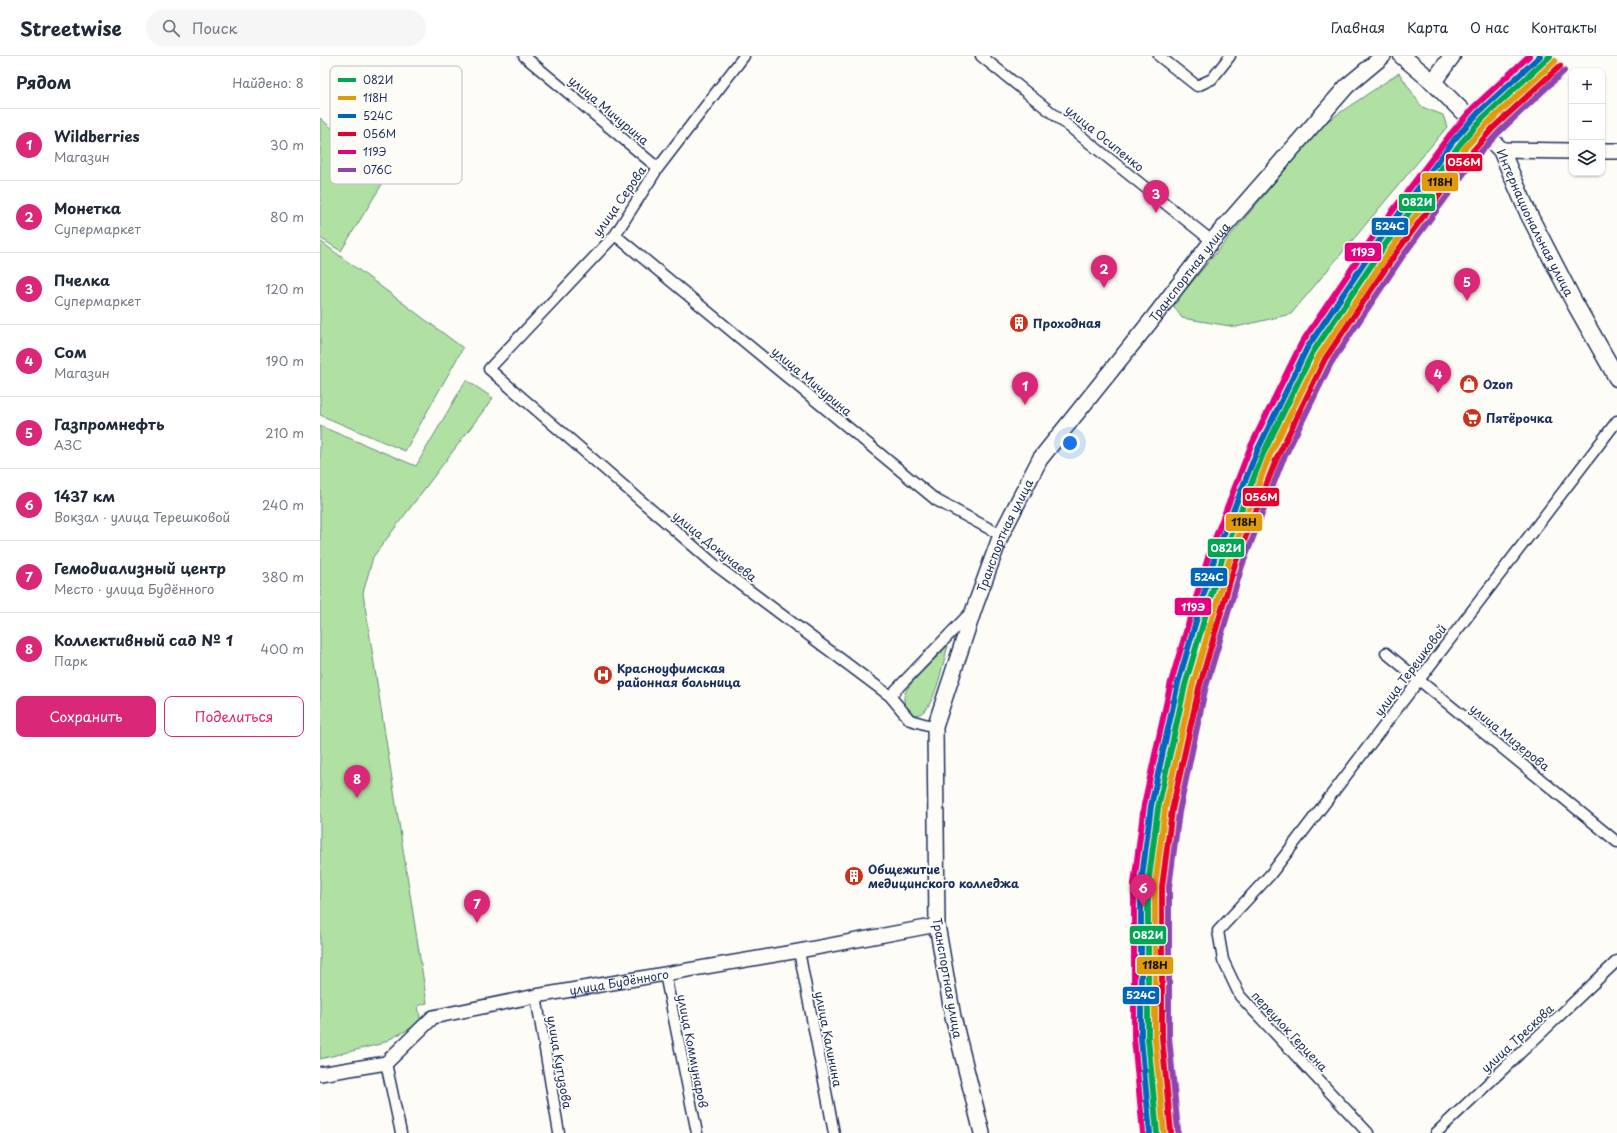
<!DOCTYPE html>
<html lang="ru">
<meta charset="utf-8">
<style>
body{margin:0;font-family:"Playpen Sans",sans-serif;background:#f6f6f7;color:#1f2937}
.controls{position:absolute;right:12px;top:12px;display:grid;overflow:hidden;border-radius:8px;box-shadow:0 1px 3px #0004}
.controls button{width:36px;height:36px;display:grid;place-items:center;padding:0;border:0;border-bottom:1px solid #e0e1e3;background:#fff;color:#1f2937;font:20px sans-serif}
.you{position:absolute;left:750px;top:387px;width:14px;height:14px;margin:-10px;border:3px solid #fff;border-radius:50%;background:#1a73e8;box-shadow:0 0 0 6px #1a73e833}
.badge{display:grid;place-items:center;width:26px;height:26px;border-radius:50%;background:#db2777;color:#fff;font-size:13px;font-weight:700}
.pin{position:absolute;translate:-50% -33px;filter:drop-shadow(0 1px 2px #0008)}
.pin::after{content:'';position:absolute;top:21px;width:14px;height:12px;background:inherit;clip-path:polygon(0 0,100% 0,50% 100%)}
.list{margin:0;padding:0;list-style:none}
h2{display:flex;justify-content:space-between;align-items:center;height:52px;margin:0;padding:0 16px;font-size:17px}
h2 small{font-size:13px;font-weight:400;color:#747a83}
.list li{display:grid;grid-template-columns:26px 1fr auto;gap:12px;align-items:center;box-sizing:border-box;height:72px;padding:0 16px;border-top:1px solid #e0e1e3}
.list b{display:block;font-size:15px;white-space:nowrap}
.list p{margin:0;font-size:13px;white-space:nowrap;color:#747a83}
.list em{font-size:13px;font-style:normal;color:#747a83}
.actions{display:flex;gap:8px;padding:12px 16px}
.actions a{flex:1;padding:9px 0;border:1px solid #db2777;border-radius:8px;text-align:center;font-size:14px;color:#db2777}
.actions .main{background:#db2777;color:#fff}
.icon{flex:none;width:22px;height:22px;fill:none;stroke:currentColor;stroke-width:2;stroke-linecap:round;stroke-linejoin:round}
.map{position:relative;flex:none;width:1297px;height:1077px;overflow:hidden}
header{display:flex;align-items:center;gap:24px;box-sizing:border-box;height:56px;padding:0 20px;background:#fff;border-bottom:1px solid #e0e1e3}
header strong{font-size:19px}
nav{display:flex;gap:22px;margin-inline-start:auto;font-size:14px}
.search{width:280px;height:36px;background:#f6f6f7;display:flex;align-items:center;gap:10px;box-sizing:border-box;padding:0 14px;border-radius:22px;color:#747a83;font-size:15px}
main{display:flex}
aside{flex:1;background:#fff}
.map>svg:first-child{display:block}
.green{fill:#b0e1a2;stroke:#668880}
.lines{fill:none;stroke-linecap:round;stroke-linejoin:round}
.minor-casing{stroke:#1b2f5e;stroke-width:13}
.tertiary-casing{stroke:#1b2f5e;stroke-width:16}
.secondary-casing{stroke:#1b2f5e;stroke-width:18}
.primary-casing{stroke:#1b2f5e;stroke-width:19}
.minor{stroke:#fdfcf7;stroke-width:10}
.tertiary{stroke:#fdfcf7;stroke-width:13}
.secondary{stroke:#fdfcf7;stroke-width:15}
.primary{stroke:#fdfcf7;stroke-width:16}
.rail-1-casing{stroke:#fdfcf7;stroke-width:9}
.rail-2-casing{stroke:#fdfcf7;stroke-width:9}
.rail-3-casing{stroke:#fdfcf7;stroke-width:9}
.rail-4-casing{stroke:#fdfcf7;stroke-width:9}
.rail-5-casing{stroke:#fdfcf7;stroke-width:9}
.rail-6-casing{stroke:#fdfcf7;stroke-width:9}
.rail-1{stroke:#00a651;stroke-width:6}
.rail-2{stroke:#e19a09;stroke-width:6}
.rail-3{stroke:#0065bd;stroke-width:6}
.rail-4{stroke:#e4002b;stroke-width:6}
.rail-5{stroke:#e5007d;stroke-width:6}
.rail-6{stroke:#8e44ad;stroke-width:6}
.labels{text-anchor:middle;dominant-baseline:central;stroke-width:3.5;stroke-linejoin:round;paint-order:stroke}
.street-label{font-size:12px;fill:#1b2f5e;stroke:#fdfcf7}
.poi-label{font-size:12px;font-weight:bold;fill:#1b2f5e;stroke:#fdfcf7;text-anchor:start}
.key{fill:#fdfcf7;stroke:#b9bec9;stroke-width:1}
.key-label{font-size:11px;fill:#1b2f5e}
.line-badge{stroke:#fdfcf7;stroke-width:1.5}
.badge-label{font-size:11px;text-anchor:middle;font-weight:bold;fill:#fff}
.pale-badge-label{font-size:11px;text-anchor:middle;font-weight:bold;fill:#111}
</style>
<header>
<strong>Streetwise</strong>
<div class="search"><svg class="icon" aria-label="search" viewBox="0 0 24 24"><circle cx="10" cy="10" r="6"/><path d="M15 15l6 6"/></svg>Поиск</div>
<nav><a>Главная</a><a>Карта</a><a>О нас</a><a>Контакты</a></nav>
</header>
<main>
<aside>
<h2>Рядом<small>Найдено: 8</small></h2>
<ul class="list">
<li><span class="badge">1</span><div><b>Wildberries</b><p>Магазин</p></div><em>30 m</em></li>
<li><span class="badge">2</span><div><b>Монетка</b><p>Супермаркет</p></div><em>80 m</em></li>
<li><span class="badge">3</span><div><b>Пчелка</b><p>Супермаркет</p></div><em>120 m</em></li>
<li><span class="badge">4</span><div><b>Сом</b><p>Магазин</p></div><em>190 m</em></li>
<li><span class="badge">5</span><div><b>Газпромнефть</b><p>АЗС</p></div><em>210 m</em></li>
<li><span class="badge">6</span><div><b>1437 км</b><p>Вокзал · улица Терешковой</p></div><em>240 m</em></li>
<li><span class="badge">7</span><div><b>Гемодиализный центр</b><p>Место · улица Будённого</p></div><em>380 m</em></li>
<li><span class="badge">8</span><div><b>Коллективный сад № 1</b><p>Парк</p></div><em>400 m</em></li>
</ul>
<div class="actions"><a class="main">Сохранить</a><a>Поделиться</a></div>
</aside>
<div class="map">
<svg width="1297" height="1077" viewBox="0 0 1297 1077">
<rect width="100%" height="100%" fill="#fdfcf7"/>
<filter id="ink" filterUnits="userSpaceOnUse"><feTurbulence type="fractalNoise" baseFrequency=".025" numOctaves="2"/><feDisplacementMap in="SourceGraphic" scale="8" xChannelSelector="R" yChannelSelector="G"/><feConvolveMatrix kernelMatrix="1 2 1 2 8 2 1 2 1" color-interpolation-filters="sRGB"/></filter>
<g filter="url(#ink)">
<path class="green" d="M1079,17l23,34 21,8 4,12 -156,187 -55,13 -54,-9 -9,-13 150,-181z
M0,62l67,58 -46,75 -21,-13z
M0,185l143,107 -58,103 -85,-36z
M146,324l27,18 -120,159 -10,36 64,410 -9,3 3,17 -41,21 -60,15v-633l96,40z
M628,590c-5,16 -12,55 -24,65 -11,11 -24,-6 -19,-18 5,-12 33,-36 43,-47z"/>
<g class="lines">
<g class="minor-casing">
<path id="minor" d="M204,0l134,112
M424,0l-86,112 -43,67 -126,134 225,195 176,132 20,24 25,7
M661,0l231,185
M839,0l38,30 15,-7 18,-23
M295,179l321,265 65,35
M1066,597l231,189
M570,640l81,-84
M479,895l35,182
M345,918l32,159
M216,940l23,137
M66,1007l15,70
M1048,1077l-128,-137 -17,-36 -5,-29 52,-56 347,-454
M1116,1077l181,-172"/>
</g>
<g class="tertiary-casing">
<g id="tertiary">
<path id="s1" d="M0,1018l66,-11 47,-46 103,-21 263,-45 138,-26"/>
</g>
</g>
<g class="secondary-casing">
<g id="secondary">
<path d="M1181,94l71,1"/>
<path d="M1282,95h15"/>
<path id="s2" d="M662,1077l-29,-116 -16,-92 -2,-198 39,-118 27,-74 39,-76 110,-137 62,-81 135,-155 36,-30"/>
</g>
</g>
<g class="primary-casing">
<g id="primary">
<path id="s3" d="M1082,0l31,26 68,68 28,65 45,87 43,76"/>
<path d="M1113,26l19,-26"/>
</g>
</g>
<use href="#minor" class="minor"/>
<use href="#tertiary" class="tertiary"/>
<use href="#secondary" class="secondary"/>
<use href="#primary" class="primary"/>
<g class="rail-1-casing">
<path id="rail-1" d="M837,1077l-9,-95v-152l10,-78 27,-123 37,-126 41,-105 50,-102 72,-107 75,-101 23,-26 67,-62"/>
</g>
<g class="rail-2-casing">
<path id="rail-2" d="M844,1076l-9,-94v-152l10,-77 27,-122 37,-126 40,-104 50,-101 72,-107 74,-101 23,-25 67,-62"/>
</g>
<g class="rail-3-casing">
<path id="rail-3" d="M830,1077l-9,-95v-153l10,-79 27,-123 37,-127 42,-105 50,-103 72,-107 75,-101 24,-27 62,-57"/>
</g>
<g class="rail-4-casing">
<path id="rail-4" d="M851,1076l-9,-95v-150l10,-77 27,-122 36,-124 41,-104 49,-101 71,-106 75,-100 22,-25 67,-62"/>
</g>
<g class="rail-5-casing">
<path id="rail-5" d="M823,1077l-9,-95v-154l10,-79 27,-123 38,-128 41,-106 51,-104 72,-107 76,-101 24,-28 56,-52"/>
</g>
<g class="rail-6-casing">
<path id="rail-6" d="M858,1075l-9,-94v-150l10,-75 26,-122 37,-124 40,-104 49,-99 71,-106 74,-100 22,-24 66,-62"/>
</g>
<use href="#rail-1" class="rail-1"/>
<use href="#rail-2" class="rail-2"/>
<use href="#rail-3" class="rail-3"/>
<use href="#rail-4" class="rail-4"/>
<use href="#rail-5" class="rail-5"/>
<use href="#rail-6" class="rail-6"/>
</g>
</g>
<defs>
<g id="building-disc" transform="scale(1)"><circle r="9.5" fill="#c8321e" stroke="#fdfcf7"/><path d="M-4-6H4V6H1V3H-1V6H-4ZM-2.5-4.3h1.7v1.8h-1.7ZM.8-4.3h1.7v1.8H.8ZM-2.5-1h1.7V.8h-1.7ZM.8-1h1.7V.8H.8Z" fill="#fff"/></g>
<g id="shop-disc" transform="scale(1)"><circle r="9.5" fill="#c8321e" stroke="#fdfcf7"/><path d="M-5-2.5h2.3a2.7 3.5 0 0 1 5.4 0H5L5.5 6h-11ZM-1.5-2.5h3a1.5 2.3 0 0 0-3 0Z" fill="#fff"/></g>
<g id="supermarket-disc" transform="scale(1)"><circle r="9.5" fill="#c8321e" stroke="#fdfcf7"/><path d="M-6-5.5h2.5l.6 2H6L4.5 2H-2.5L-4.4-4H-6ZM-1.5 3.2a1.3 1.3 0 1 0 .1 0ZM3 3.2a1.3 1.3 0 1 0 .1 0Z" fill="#fff"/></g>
<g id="hospital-disc" transform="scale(1)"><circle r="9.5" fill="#c8321e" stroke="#fdfcf7"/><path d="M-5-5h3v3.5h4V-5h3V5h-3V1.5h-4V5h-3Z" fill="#fff"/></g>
</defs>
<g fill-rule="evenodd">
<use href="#building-disc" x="699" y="267"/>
<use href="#shop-disc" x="1149" y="328"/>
<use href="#supermarket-disc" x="1152" y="362"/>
<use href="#hospital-disc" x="283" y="619"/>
<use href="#building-disc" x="534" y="820"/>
</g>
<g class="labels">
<g class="street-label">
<text transform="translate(289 54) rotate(40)">улица Мичурина</text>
<text transform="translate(785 82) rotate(39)">улица Осипенко</text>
<text transform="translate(299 145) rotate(-55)">улица Серова</text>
<text stroke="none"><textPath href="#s3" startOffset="217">Интернациональная улица</textPath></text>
<text stroke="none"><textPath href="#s2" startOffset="939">Транспортная улица</textPath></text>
<text transform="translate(492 325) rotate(40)">улица Мичурина</text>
<text stroke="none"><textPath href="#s2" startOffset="615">Транспортная улица</textPath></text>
<text transform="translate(395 490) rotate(39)">улица Докучаева</text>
<text transform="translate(1090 614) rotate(-53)">улица Терешковой</text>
<text transform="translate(1190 681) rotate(39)">улица Мизерова</text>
<text transform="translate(628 922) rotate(80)">Транспортная улица</text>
<text stroke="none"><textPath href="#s1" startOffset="322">улица Будённого</textPath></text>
<text transform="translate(970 975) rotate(47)">переулок Герцена</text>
<text transform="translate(1197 982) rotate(-43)">улица Трескова</text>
<text transform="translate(509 983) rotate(79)">улица Калинина</text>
<text transform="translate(373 995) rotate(79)">улица Коммунаров</text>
<text transform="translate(240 1006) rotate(80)">улица Кутузова</text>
</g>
<g class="poi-label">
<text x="713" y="267">Проходная</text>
<text x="1163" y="328">Ozon</text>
<text x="1166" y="362">Пятёрочка</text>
<text x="297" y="612">Красноуфимская<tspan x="297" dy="14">районная больница</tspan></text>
<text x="548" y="813">Общежитие<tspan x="548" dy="14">медицинского колледжа</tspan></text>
</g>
</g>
<rect x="10" y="10" width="132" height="118" rx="6" class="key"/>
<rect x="18" y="22" width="18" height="4" fill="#00a651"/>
<rect x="18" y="40" width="18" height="4" fill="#e19a09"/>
<rect x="18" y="58" width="18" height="4" fill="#0065bd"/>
<rect x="18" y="76" width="18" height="4" fill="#e4002b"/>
<rect x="18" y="94" width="18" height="4" fill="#e5007d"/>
<rect x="18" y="112" width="18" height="4" fill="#8e44ad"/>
<g class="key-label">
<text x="43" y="28">082И</text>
<text x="43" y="46">118Н</text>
<text x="43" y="64">524С</text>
<text x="43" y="82">056М</text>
<text x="43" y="100">119Э</text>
<text x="43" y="118">076С</text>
</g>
<g class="line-badge">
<rect x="1125" y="97" width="38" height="19" rx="4" fill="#e4002b"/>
<rect x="1101" y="116" width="38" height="20" rx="4" fill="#e19a09"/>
<rect x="1078" y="137" width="38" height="19" rx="4" fill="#00a651"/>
<rect x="1051" y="161" width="38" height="19" rx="4" fill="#0065bd"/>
<rect x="1024" y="186" width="38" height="20" rx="4" fill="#e5007d"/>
<rect x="922" y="431" width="38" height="20" rx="4" fill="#e4002b"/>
<rect x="905" y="457" width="38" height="19" rx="4" fill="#e19a09"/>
<rect x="887" y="482" width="38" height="20" rx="4" fill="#00a651"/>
<rect x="870" y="511" width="38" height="20" rx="4" fill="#0065bd"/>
<rect x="854" y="541" width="38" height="19" rx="4" fill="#e5007d"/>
<rect x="809" y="869" width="38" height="20" rx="4" fill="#00a651"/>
<rect x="816" y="900" width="38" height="19" rx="4" fill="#e19a09"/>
<rect x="802" y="930" width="38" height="19" rx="4" fill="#0065bd"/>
</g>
<g class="badge-label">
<text x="1144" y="110">056М</text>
<text x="1097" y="150">082И</text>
<text x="1070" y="174">524С</text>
<text x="1043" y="200">119Э</text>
<text x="941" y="445">056М</text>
<text x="906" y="496">082И</text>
<text x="889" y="525">524С</text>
<text x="873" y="555">119Э</text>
<text x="828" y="883">082И</text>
<text x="821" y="943">524С</text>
</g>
<g class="pale-badge-label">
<text x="1120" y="130">118Н</text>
<text x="924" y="470">118Н</text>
<text x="835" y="913">118Н</text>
</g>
</svg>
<div class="controls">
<button>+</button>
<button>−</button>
<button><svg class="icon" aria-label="layers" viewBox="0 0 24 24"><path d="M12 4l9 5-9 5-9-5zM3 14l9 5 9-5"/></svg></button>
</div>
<div class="you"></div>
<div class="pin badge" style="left:705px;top:349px">1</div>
<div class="pin badge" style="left:784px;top:232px">2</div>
<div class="pin badge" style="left:836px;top:157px">3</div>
<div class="pin badge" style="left:1118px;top:337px">4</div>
<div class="pin badge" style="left:1147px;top:245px">5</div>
<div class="pin badge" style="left:823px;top:851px">6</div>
<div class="pin badge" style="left:157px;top:867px">7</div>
<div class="pin badge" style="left:37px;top:742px">8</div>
</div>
</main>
